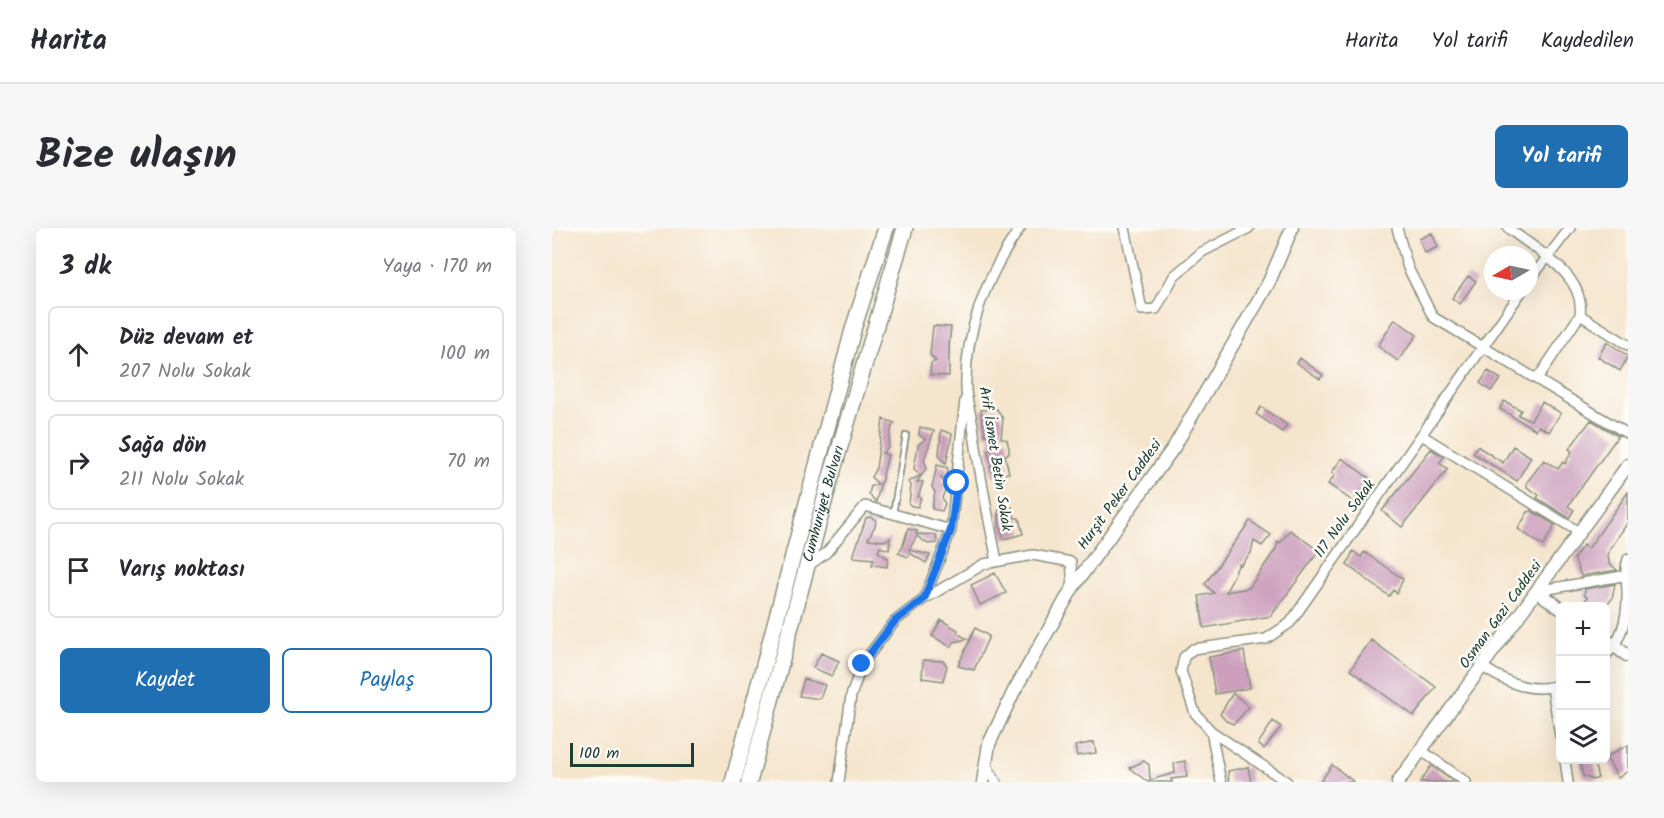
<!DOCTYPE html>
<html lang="tr">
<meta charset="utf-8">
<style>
body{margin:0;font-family:Kalam,sans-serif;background:#f7f7f7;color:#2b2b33}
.controls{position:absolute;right:18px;bottom:18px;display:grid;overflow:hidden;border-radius:9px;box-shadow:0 6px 24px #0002}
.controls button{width:54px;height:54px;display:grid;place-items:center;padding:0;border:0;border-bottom:2px solid #e1e1e2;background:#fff;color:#2b2b33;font:30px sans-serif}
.compass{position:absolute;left:932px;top:18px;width:54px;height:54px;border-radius:50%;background:#fff;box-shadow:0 6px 24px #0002;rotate:261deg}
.scale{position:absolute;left:18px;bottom:15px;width:124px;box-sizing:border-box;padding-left:6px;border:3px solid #1f3d34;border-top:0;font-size:16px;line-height:21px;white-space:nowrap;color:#1f3d34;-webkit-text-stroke:4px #fdfcf7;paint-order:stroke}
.stop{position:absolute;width:18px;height:18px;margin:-14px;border:4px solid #1a73e8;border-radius:50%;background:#fff}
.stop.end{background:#1a73e8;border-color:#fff;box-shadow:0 2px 6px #0008}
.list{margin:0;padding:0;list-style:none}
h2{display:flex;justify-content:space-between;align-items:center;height:78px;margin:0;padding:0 24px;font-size:26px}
h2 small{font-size:20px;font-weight:400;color:#7c7c81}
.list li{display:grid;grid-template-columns:39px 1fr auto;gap:18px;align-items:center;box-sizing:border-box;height:96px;margin:0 12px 12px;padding:0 12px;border:2px solid #e1e1e2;border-radius:9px}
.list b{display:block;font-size:22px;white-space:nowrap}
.list p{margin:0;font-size:20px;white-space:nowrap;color:#7c7c81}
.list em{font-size:20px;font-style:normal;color:#7c7c81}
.actions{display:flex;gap:12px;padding:18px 24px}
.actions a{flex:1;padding:14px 0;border:2px solid #1f6fb2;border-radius:9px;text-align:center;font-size:21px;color:#1f6fb2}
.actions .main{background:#1f6fb2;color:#fff}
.icon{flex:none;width:33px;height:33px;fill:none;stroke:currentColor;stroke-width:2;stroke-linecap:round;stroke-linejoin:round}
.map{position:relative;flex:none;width:1076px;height:554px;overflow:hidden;border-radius:9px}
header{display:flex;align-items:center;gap:36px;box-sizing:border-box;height:84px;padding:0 30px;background:#fff;border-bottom:2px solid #e1e1e2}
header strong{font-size:28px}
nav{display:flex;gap:33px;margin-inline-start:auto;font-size:21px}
.intro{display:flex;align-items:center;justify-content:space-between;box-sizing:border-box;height:144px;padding:0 36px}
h1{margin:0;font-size:42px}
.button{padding:15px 27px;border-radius:9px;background:#1f6fb2;color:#fff;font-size:21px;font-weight:700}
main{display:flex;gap:36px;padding:0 36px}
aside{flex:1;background:#fff;border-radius:9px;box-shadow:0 6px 24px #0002}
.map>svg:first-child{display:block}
.building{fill:#cca0bd}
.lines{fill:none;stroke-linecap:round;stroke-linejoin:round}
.service-casing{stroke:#8a9180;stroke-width:8}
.minor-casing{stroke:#8a9180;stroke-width:12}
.tertiary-casing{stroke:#8a9180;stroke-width:15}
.primary-casing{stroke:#8a9180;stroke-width:18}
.service{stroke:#fff;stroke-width:4.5}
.minor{stroke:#fff;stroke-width:9}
.tertiary{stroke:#fff;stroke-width:12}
.primary{stroke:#fff;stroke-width:15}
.route{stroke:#1a73e8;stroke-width:8}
.labels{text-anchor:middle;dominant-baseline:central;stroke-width:5;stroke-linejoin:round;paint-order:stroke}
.street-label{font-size:15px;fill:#1f3d34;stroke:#fdfcf7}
</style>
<header>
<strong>Harita</strong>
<nav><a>Harita</a><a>Yol tarifi</a><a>Kaydedilen</a></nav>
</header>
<div class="intro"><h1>Bize ulaşın</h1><a class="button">Yol tarifi</a></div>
<main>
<aside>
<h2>3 dk<small>Yaya · 170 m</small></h2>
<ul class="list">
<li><svg class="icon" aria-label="ahead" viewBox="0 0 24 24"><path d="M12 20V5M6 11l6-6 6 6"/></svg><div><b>Düz devam et</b><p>207 Nolu Sokak</p></div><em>100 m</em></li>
<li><svg class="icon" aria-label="right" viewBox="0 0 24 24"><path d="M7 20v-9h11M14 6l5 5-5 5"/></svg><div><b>Sağa dön</b><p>211 Nolu Sokak</p></div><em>70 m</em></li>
<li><svg class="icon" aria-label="arrive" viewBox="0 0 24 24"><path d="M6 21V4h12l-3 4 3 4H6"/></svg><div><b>Varış noktası</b></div></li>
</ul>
<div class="actions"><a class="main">Kaydet</a><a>Paylaş</a></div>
</aside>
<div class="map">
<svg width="1076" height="554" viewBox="0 0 1076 554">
<rect width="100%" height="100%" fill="#fdfcf7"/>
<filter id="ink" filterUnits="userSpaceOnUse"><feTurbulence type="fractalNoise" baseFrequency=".0167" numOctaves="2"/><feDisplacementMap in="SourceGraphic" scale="12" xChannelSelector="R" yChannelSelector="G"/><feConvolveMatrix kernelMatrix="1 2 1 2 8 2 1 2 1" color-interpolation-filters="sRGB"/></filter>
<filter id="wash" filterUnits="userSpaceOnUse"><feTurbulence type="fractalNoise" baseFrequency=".008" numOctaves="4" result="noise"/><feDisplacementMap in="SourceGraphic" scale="24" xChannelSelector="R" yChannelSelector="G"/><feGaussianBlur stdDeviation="1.35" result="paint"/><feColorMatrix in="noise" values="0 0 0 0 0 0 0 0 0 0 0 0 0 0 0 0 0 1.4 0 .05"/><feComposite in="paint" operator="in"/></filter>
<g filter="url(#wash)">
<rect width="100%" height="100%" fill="#f5e5cd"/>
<g id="blocks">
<path class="building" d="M880,5l6,14 -13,6 -6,-14z
M916,48l8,5 -16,23 -8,-6z
M843,91l22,16 -19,26 -20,-15z
M381,98l18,1 -2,19v30l-19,-1 1,-12 5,-2 -6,-6z
M1055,114l21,14 -8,15 -22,-14z
M748,130l23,17 -3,4 -23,-16z
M936,143l13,8 -10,12 -11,-8z
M952,173l17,9 -3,5 13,5 11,-18 19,11 -12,19 -10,-6 -3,4 -36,-21z
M709,179l26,18 -5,7 -26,-18z
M445,181l6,10 -2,19 6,2 2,8v6l-4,1 4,18 -16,3 -3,-10h3l-6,-16h4l-1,-16 -5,1 -4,-25z
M331,191l12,4 -3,3 -4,22 -6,5 6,2 -12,47 -7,-8 2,-8 7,-2 -7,-7 5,-9z
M1039,192l27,16 -50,70 6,4 -5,8 -32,-20 2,-3 -12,-8v-5l17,-22 14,9 5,-7 2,2 7,-13 -3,-2z
M368,199l14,4 -10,29 3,7 -10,15h6l-5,15 3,1 -3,9 -6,-1 -3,-2 2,-19 -3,-3 13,-7 -7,-6 4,-24 7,-6 -6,-4z
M389,202l11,4 -6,30 -7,-9z
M925,218l26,17 10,-17 18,11 -14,24 -44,-28z
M879,221l13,8 -5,6 9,6 -46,58 -20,-16z
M790,230l28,21 -16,23 -26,-18 7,-9 -3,-3z
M385,237l11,3 -1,9 -6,1 6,8 -5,12 3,6 -3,7 -10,-2 3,-17 -3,-5z
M1076,264v30l-19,29 -1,6 2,7 7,6 -36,6 -7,-18 9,-13 5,4z
M460,279l3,11h4l4,16 -19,5 -5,-14v-15z
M980,283l23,14 -12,21 -25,-17 10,-17z
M318,289l6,3 -1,6 -7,13 16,2 6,-3 -1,12 -9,-3 -2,5 10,6 -1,9 -15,-2 2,-6 -21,-2 13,-39z
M698,293l21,14 -9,11 -8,-5 -3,12 -10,12 -2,-1 -13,28 23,-4 27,-39 2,-8 2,2 10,-13 29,21 -48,65 -67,12 -5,-32 15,-3 -9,-9z
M356,301l9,2 -1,3 20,1 1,8 -9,1 -11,-8 -8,14 21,5 -4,8 -16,-10 -2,4 -10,-4 4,-5z
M801,323l8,6 3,-5 39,27 -6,14 -4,-3 -4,6 -42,-31z
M443,345l11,20 -26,12 -9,-20z
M1063,356l-3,15 -6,7h-22l3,-9 -3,-2 1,-6z
M389,392l17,10 -1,3 10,6 -13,3 -3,5 -19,-11z
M423,400l14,8 -15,34 -16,-4z
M819,412l65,47 -22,29 -64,-46z
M692,423l6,37 -35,6 -6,-37z
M269,425l18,8 -7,15 -19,-8z
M371,432l20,1 4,5 -4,15 -21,-3z
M252,451l21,6 -5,14 -21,-3z
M681,465l16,14 -15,17 -8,-3 -6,-7z
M721,493l8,6 -17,22 -6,-5z
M542,514l2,11 -19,3 -2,-10z
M1076,517v26l-10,7 -12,-21z
M1027,531h14l5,19 -5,2 -10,-4z
M592,533l5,4 1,15 25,-7 -1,-10 6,-1 5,-1 2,16 -16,2 1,3h-24l-19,-14z
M780,537l8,6 14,11h-34z
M879,538l23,16h-34z
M696,539l3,15h-22l-1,-11z"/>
</g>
</g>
<g filter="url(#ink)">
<use href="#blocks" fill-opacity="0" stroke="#8a9180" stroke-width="1.5"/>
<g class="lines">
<g class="service-casing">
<path id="service" d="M341,286l13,-79"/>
</g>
<g class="minor-casing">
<path id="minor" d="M573,0l17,82 14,-1 18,-33 28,-24 47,-24
M845,0l11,40 25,49 195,117
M956,0c27,22 78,46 72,87l48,30
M977,53l41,-53
M986,150l42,-63
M871,208l156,96
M445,333c-9,-45 -18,-89 -24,-135 -2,-12 -6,-24 -7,-36 -2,-58 21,-115 54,-162
M256,338l18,-13 39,-47 86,24
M985,363l91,-16
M372,371l27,-69 14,-130
M1054,427c15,-14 21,-36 21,-57 1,-15 -4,-24 1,-39
M931,439c22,15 50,28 77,17
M1000,459l8,49
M659,503l10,51
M870,523l44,31
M1013,532l3,22
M434,536l10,18
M287,554l12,-86 11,-32 33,-43 29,-22 60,-35 49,-9 38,7 2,25
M735,554l-76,-51 -16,-18 -14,-42 3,-14 9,-8 73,-10 24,-16 232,-332"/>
</g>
<g class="tertiary-casing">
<path id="tertiary" d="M985,363l23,17
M1054,412l22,16
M431,554l6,-38 25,-53 59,-104 101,-140 95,-165 23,-54
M846,554l230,-317"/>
</g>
<g class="primary-casing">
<g id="primary">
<path d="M181,554l121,-456 32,-98"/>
<path id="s1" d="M197,554l81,-302 75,-252"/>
</g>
</g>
<use href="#service" class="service"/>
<use href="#minor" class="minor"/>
<use href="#tertiary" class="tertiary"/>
<use href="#primary" class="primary"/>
</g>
</g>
<g class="lines" filter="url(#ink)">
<path class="route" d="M310,436l33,-43 29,-22 27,-69 6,-47"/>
</g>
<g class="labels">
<g class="street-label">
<text transform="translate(443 231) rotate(81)">Arif İsmet Betin Sokak</text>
<text transform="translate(568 267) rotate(-54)">Hurşit Peker Caddesi</text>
<text stroke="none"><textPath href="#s1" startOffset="288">Cumhuriyet Bulvarı</textPath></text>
<text transform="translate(793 291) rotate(-54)">117 Nolu Sokak</text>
<text transform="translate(949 387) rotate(-54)">Osman Gazi Caddesi</text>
</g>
</g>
</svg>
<div class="controls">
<button>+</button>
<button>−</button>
<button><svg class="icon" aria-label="layers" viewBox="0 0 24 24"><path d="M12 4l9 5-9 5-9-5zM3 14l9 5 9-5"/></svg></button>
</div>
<svg class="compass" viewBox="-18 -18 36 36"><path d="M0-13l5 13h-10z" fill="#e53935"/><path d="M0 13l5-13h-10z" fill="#7c7c81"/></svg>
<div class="scale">100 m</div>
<div class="stop" style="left:405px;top:255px"></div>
<div class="stop end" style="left:310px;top:436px"></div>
</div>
</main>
